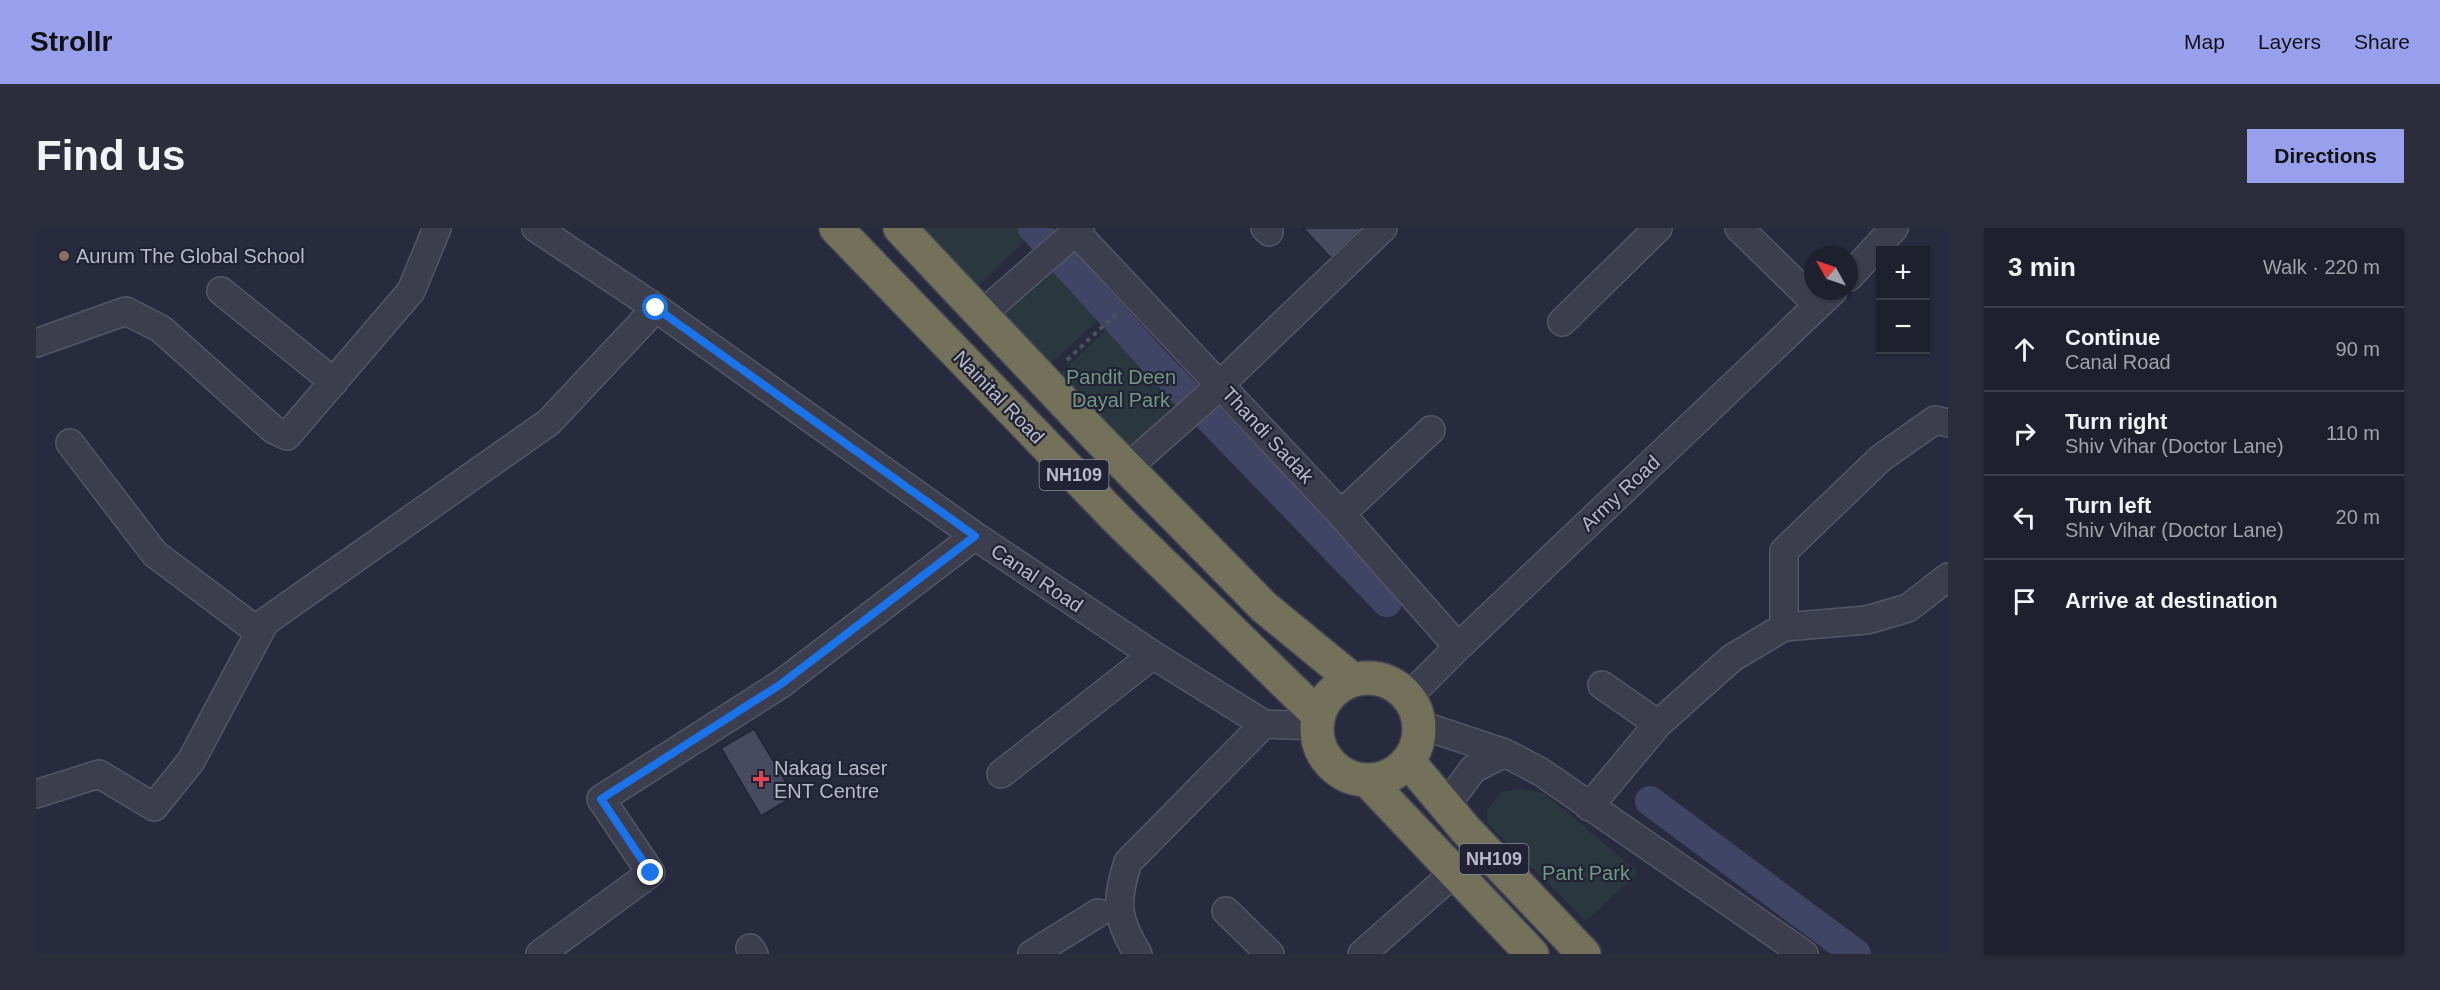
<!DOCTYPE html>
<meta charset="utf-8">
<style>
body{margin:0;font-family:Helvetica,sans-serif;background:#2b2d3a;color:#f1f3f6}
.controls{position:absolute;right:18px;top:18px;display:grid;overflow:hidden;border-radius:0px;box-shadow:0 2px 4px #0004}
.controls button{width:54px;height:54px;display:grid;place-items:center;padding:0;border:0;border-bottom:2px solid #3c3e4a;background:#1e202e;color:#f1f3f6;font:30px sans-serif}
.compass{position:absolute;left:1768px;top:18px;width:54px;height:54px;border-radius:50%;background:#1e202e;box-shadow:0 2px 4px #0004;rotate:310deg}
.stop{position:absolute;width:18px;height:18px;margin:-14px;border:4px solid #1a73e8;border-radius:50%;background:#fff}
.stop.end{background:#1a73e8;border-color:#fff;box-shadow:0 2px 6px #0008}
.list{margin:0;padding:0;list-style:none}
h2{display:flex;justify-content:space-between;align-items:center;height:78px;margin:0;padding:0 24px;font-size:26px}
h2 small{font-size:20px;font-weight:400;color:#a1a3aa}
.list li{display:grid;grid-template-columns:39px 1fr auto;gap:18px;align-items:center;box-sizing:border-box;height:84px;padding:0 24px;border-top:2px solid #3c3e4a}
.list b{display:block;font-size:22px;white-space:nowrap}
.list p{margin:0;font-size:20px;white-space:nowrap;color:#a1a3aa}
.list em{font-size:20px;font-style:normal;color:#a1a3aa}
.icon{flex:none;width:33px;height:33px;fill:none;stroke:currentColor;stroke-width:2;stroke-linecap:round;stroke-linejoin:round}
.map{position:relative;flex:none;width:1912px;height:726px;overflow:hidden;border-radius:0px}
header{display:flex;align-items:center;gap:36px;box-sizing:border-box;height:84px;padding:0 30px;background:#98a0ee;color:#111}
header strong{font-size:28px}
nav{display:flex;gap:33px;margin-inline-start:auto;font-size:21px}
.intro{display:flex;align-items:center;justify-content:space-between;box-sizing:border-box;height:144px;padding:0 36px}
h1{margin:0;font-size:42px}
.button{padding:15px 27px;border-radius:0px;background:#98a0ee;color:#111;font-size:21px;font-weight:700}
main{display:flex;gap:36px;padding:0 36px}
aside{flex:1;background:#1e202e;border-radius:0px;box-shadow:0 2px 4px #0004}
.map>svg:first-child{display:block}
.green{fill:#2a373f}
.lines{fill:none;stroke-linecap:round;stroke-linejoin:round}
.canal{stroke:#404565;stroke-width:30}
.building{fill:#484b60;stroke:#232536;stroke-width:1.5}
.minor-casing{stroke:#545666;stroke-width:30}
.highway-casing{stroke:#444656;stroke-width:36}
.path{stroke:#48545c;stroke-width:4;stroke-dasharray:4.5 4.5;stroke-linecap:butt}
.minor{stroke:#3c3e4e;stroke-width:27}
.highway{stroke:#74715a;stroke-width:33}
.route{stroke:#1a73e8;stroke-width:8}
.education-dot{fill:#8d6e63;stroke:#212334;stroke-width:2}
.health-dot{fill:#e0444e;stroke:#212334;stroke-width:2}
.labels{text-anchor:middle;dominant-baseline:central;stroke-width:4.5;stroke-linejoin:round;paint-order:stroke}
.shield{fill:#212334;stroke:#8b8d9c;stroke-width:1.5}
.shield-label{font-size:18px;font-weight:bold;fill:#b8bac9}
.poi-label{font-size:20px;fill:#b8bac9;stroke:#212334;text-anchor:start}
.park-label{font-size:20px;fill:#729785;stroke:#212334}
.street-label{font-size:20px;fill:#b8bac9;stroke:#212334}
</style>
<header>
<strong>Strollr</strong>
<nav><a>Map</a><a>Layers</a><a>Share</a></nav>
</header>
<div class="intro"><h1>Find us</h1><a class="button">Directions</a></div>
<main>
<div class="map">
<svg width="1912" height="726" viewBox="0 0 1912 726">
<rect width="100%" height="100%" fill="#282b3e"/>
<path class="green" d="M882,0h102l9,9 -53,51z
M1016,37l48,54 -54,48 -50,-54z
M1075,97l72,78 -53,50 -72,-77z
M1482,561l26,4 94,79 -52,49 -99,-98v-13l15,-18z"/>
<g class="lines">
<path class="canal" d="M997,0l124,136 230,238
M1614,573l206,153"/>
</g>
<path class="building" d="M1267,0h59l-31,30z
M718,501l40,67 -33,20 -40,-68z"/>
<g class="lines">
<g class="minor-casing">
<path id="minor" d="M500,0l120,80 319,228 178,119 111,69 53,2
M1036,0l269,286 117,133
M1229,0l4,4
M1703,0l79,77
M1813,49l45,-49
M185,63l113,91
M946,86l98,-86
M1526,94l96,-94
M0,115l90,-32 35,18 113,101 13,6 124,-145 26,-63
M34,215l85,111 104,78
M1091,240l77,-68 179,-172
M1305,286l90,-84
M1748,399v-76l97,-93 54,-38 13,3
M1566,457l56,39
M1372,469l50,-50 375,-356
M1385,497l84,28 36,19 263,182
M965,546l152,-119
M0,566l63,-20 55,33 37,-46 74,-139 284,-200 107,-114
M1409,579l28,-38 32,-16
M1553,579l69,-83 74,-66 52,-31 83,-7 41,-12 40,-31
M1190,683l44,43
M714,720l4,6
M504,726l111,-81 -50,-74 180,-115 194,-148
M996,726l66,-41
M1102,726c-22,-36 -23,-52 -10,-92l136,-138
M1326,726l93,-82"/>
</g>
<g class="highway-casing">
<path id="highway" d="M800,0l282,292 201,196
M864,0l196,208 168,171 89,73
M1281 501a51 51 0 1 1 102 0a51 51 0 1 1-102 0Z
M1372,533l58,69 118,124
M1331,552l165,174"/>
</g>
<path class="path" d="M1031,132l49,-46"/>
<use href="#minor" class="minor"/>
<use href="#highway" class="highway"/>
</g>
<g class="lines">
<path class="route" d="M615,645l-50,-74 180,-115 194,-148 -319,-228"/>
</g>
<circle class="education-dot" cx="28" cy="28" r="6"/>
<path class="health-dot" d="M722 542h6v6h6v6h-6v6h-6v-6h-6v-6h6z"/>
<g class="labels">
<g class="shield">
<rect x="1003.5" y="232" width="69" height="30" rx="4.5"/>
<rect x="1423.5" y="616" width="69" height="30" rx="4.5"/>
</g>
<g class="shield-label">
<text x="1038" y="247">NH109</text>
<text x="1458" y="631">NH109</text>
</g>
<g class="poi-label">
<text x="40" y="28">Aurum The Global School</text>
<text x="738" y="540">Nakag Laser<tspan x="738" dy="23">ENT Centre</tspan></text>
</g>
<g class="park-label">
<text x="1085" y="149">Pandit Deen<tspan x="1085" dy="23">Dayal Park</tspan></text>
<text x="1550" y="645">Pant Park</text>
</g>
<g class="street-label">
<text transform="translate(963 169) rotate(46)">Nainital Road</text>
<text transform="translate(1232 207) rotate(47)">Thandi Sadak</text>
<text transform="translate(1584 265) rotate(-43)">Army Road</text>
<text transform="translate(1001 350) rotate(34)">Canal Road</text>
</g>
</g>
</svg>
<div class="controls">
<button>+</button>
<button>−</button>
</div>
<svg class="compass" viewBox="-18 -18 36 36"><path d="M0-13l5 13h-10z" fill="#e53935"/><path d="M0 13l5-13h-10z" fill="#a1a3aa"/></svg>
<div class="stop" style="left:620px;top:80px"></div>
<div class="stop end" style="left:615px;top:645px"></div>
</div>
<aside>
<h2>3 min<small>Walk · 220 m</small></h2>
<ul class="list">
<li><svg class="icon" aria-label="ahead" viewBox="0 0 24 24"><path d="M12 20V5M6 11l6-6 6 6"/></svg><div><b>Continue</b><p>Canal Road</p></div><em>90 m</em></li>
<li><svg class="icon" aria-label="right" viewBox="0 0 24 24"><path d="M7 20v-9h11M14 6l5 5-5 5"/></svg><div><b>Turn right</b><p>Shiv Vihar (Doctor Lane)</p></div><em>110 m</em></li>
<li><svg class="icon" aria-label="left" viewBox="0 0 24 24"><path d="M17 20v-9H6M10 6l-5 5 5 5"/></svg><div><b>Turn left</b><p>Shiv Vihar (Doctor Lane)</p></div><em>20 m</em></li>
<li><svg class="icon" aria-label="arrive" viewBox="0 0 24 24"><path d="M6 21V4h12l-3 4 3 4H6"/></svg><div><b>Arrive at destination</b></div></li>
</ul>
</aside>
</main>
